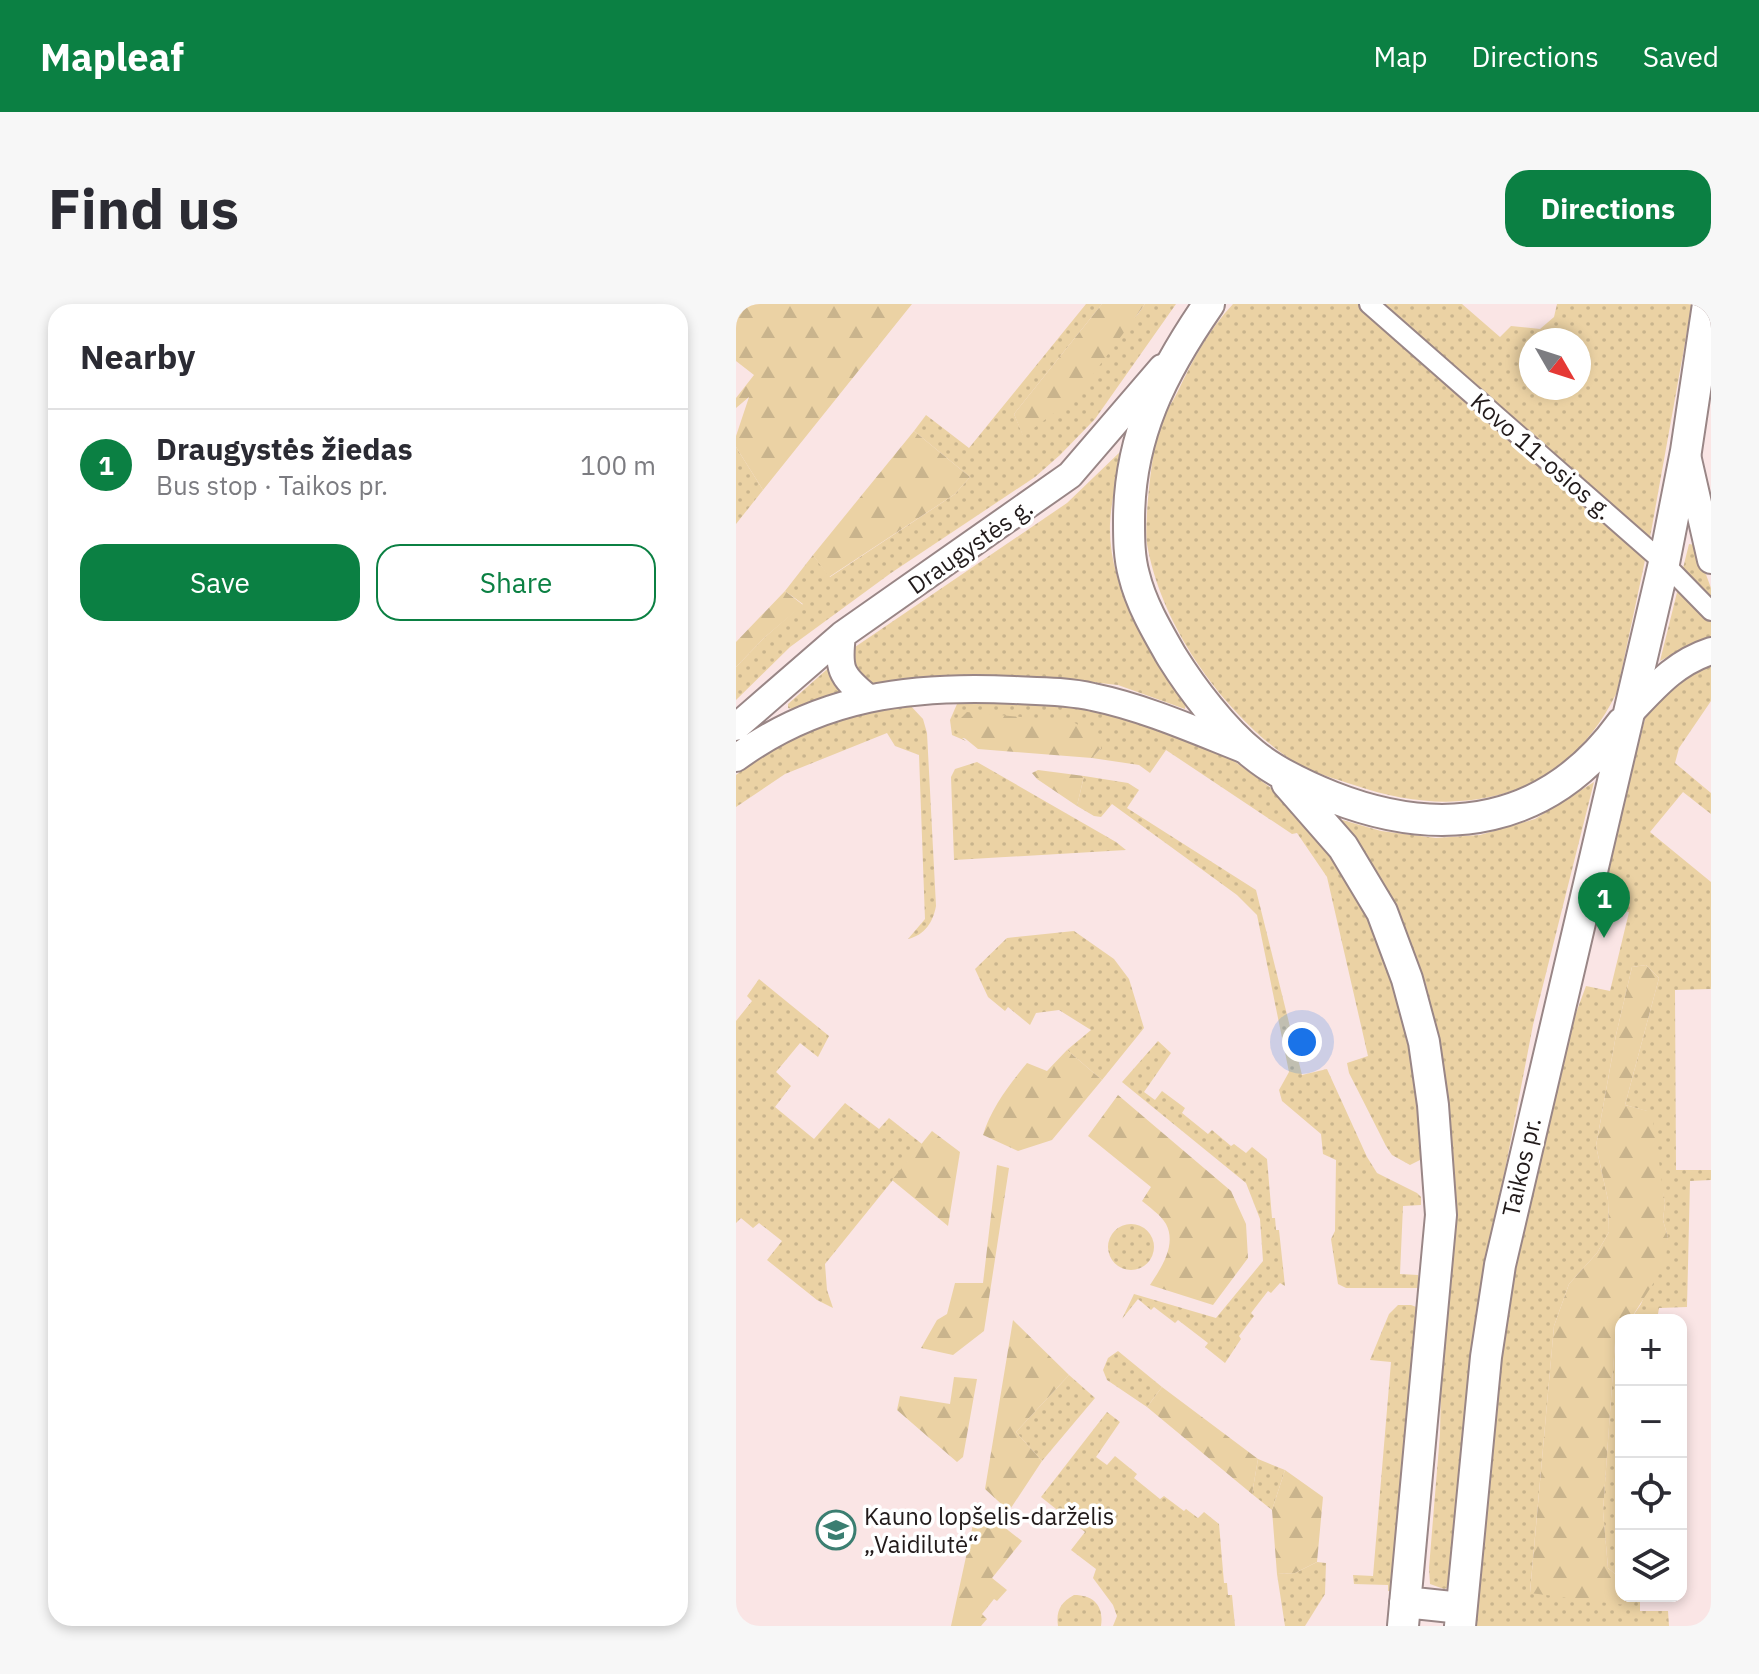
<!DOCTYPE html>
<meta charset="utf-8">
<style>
body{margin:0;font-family:"IBM Plex Sans",sans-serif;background:#f7f7f7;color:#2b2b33}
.controls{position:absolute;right:24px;bottom:24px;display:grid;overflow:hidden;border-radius:16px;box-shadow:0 4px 12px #0003}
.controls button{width:72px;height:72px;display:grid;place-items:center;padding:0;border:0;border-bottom:2px solid #e1e1e2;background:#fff;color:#2b2b33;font:40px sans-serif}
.compass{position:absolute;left:783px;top:24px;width:72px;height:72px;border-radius:50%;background:#fff;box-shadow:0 4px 12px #0003;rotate:129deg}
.you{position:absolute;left:566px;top:738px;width:28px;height:28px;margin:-20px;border:6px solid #fff;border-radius:50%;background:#1a73e8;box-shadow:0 0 0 12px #1a73e833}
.badge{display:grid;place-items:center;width:52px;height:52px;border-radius:50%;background:#0b8043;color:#fff;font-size:26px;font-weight:700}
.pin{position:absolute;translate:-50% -66px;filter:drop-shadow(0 2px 4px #0008)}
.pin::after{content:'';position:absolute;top:42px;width:28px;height:24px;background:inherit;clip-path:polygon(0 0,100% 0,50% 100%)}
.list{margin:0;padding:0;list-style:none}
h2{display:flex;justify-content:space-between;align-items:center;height:104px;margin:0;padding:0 32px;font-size:34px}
h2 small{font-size:26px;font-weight:400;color:#7c7c81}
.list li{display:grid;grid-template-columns:52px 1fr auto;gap:24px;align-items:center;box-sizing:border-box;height:112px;padding:0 32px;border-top:2px solid #e1e1e2}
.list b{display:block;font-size:30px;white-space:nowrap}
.list p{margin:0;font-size:26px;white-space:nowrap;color:#7c7c81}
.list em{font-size:26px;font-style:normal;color:#7c7c81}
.actions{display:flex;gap:16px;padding:24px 32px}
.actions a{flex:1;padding:18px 0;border:2px solid #0b8043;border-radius:24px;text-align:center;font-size:28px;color:#0b8043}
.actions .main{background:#0b8043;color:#fff}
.icon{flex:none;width:44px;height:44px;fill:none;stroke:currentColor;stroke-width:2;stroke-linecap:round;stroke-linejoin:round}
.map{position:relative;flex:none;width:975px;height:1322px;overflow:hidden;border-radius:24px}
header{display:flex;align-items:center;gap:48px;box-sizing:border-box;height:112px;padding:0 40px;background:#0b8043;color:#fff}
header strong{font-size:38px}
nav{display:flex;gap:44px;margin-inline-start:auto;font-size:28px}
.intro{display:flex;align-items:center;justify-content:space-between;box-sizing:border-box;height:192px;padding:0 48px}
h1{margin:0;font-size:56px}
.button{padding:20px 36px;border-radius:24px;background:#0b8043;color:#fff;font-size:28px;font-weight:700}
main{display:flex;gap:48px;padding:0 48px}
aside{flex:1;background:#fff;border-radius:24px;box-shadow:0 4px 12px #0003}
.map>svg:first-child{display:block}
.green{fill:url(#green-dots);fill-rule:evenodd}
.forest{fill:url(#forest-firs)}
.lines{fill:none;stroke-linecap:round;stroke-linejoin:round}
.street-casing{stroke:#998686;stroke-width:22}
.secondary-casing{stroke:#998686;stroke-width:30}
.primary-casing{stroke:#998686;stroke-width:34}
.street{stroke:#fff;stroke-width:18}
.secondary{stroke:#fff;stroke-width:26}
.primary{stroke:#fff;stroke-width:30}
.labels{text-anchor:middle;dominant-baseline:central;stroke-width:7;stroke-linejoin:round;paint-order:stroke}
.street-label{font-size:24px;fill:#221b1b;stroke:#fff}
.poi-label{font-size:24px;fill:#221b1b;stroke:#fff;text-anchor:start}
</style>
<header>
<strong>Mapleaf</strong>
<nav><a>Map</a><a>Directions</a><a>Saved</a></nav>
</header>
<div class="intro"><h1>Find us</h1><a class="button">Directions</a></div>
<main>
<aside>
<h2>Nearby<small></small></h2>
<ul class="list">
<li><span class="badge">1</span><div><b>Draugystės žiedas</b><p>Bus stop · Taikos pr.</p></div><em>100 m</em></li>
</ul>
<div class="actions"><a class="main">Save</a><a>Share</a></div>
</aside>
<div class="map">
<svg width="975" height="1322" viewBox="0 0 975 1322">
<defs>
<pattern id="green-dots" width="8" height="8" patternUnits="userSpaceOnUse" patternTransform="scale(2)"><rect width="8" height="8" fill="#ebd2a4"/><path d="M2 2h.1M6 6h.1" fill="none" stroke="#c9b48d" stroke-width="1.8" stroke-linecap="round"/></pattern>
<pattern id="forest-firs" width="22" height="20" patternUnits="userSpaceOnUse" patternTransform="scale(2)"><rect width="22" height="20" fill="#ebd2a4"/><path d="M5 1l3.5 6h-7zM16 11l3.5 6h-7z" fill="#c9b48d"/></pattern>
</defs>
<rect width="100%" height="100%" fill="#fae5e5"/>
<path class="green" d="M350,0h16l-88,110 9,21 115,-121 7,-10h31l-81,115 -35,36 -25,22 -144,96 -101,74 -54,53v-33l29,-30 38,-33 -18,-13 28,-36 17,22 125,-83 15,-17 -56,-46 12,-16 43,33z
M497,0h229l38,33 11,-11 29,3 14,-12 3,-13h135l-41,228 -34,160c-52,108 -156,130 -263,93 -21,-7 -48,-14 -67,-28 -66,-47 -126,-132 -140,-213 -3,-21 5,-94 12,-115 4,-13 13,-26 19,-38 14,-30 32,-63 55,-87zM795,36h48v48h-48z
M0,143l27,43 -27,34z
M385,147c-3,24 -10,49 -11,73 -2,68 41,123 76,177l-1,8 -67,-24 -55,-6 -60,-3 -105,4 -24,4 -11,-1 -8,-10 -5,-20 5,-6 212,-144z
M953,240l6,1 16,43v51l-15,3 -36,19z
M975,359v38l-32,47 -4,15 36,30v21l-28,-22 -33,40 61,50v107l-36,1 1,180h35v10l-21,1 -3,126 -28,1 -2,12h-27l11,-16 27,-66 -5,-18 2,-17 -18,-92 -22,-6 34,-127 -13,-13 -14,2 -16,68 -20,111 12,54 1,32 -12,21 -28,31 -15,42 -24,266 95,12v-8h15v15h28l1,15h-198l34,-303 14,-85 37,-171 30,-81 24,5 19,-79 -23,-5 3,-49 37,-143 16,-24z
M97,360l13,27 -54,18 -4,-1v-4z
M228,397l124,7 53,15 46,16 47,22 55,40 30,32 52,78 31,91 19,116 1,41 -12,6 -18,-10 -6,-9 -37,-73 -2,-10 21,-7 -41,-179 -30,-44 -5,1 -126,-84 -16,23 -11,-8 -47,-7 9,-10 -139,-10 4,3 -14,-6 -2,-15 7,-16z
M172,399l15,16 4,14 9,173c-3,16 -11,29 -28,33l17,-20 -6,-164 -24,-9 -8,-13 -102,41 -49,33v-32c54,-44 104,-62 172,-72z
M241,458l139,80 10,8 -172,10 -3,-83 4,-8z
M348,472l44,7 11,7 -12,18 129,82 46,185 25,-6 40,88 10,16 40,20 4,4v8l-18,1 -3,68 18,1 1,13h-73l-8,-4 -7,-45 4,-8 1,-71 -13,-6 -2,-20 -39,-33 -3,-11 10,-18 -32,-157 -20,-20 -125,-91 -11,13 -7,-1 -17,-10z
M858,478l-61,243 -43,223 -39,339 -7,2 -14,-5 -1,-16 11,-134 7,-308 -21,-142 -38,-92 -49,-73 42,12 55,7 44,-3 55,-16z
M338,627l40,28 15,20 15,49 -42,52 -35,-30 24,-20 -32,-20 -23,3 -6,12 -22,-18 -3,4 -17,-14 -13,-28 32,-31z
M23,675l70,57 -11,21 -18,-14 -24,29 15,14 -16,21 39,32 31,-36 34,26 10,-11 33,26 -97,120 2,26 6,18 -16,-8 -50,-40 15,-19 -23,-18 -6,5 -12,-10 -5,5v-202l16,-20 -5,-5z
M422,737l13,12 -27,39 11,8 7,-9 23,17 -3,5 26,21 4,-4 19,16 3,-2 12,9 6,-6 15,12 5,59h3l1,12h3l6,56 -5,-3 -9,10 -3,-2 -17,22 3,3 -15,20 2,3 -16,24 -20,-16 3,-4 -30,-23 -3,3 -21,-16 -3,3 -13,-11 -16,20 12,-25 82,24 47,-57 -3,-42 -14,-36 -124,-101z
M372 943a23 23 0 1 1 46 0a23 23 0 1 1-46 0Z
M662,1001h13l8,3 -24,283h-7v-6l-34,-1 -1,-9 20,1 18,-214 -21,-2 19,-46z
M885,1029v246l-13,-11 -5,-57 12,-169z
M382,1047l44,36 -15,20 -40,-27 -4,-10 5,-12z
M333,1071l26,23 -53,63 -26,-29z
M371,1108l13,10 -24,35 11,8 8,-9 22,18 -3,4 26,21 4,-3 20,15 2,-2 12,9 6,-6 15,12 5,59h3l1,12h4l3,31h-122l4,-10 -4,-11 -20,-27 3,-9 -25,-19 14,-18 -44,-35z
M522,1155l27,11 -13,40 -20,-16z
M581,1258l9,1 -1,31 -20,32h-20l-8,-52 18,-1z
M338,1291c20,0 30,11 27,31h-43c-2,-15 2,-23 16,-31z"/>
<path class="forest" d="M0,0h176l-149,186 -27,-43v-11l13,-39 -13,11v-10l18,-23 -18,-14z
M366,0h43l-68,92 -54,40 -9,-22z
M178,127l56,46 -15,17 -126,83 -16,-22z
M49,287l18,14 -38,32 -29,30v-25z
M231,408l106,10 27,15 1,11 -9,10 -114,-9 -22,-18 2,-10z
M302,466l46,6 -7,30 -40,-27 -5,-6z
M910,661l13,13 -34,127 23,6 5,9 12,83 -2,17 5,18 -3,27 -35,55h-9v13l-6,10 -12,168 5,57 13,11v17h4v9l-95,-12 24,-267 15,-42 28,-31 12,-21 -1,-32 -12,-54 20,-111 16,-68z
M331,746l35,30 -50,60 -34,11 -35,-16c8,-27 26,-50 44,-72l20,8z
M382,791l113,96 15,33 2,34 -35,47 -63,-20c11,-17 27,-40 16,-61 -5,-9 -17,-17 -24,-23l9,-14 -63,-51z
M196,827l28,21 -12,74 -56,-46z
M261,861l12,3 -25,163 -31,24 -32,-7 16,-28 10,-6 8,-31h28z
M277,1016l56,55 -53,57 26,29 -33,50 -24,-22z
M218,1073l23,2 -14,78 -6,5 -60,-52 3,-14 50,8z
M426,1083l96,72 -6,35 -105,-87z
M549,1166l38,27 -6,65 -22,11 -18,1 -5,-64z
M241,1202l45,35 -30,37 15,12 -10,11 -3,-2 -12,15 5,5 -6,7h-30z"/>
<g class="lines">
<g class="street-casing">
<path id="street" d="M633,0l295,259 47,48"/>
</g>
<g class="secondary-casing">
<path id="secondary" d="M951,151l24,105
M106,331c-4,34 -2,40 25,62
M892,411c26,-27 46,-52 83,-64
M0,423l106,-92 228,-160 92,-107
M0,454c85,-62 176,-73 278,-68 26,1 53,1 79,7 53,11 104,34 155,54"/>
</g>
<g class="primary-casing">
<path id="primary" d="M473,0c-47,68 -80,132 -80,217 0,18 0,36 5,54 7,29 23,56 38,82 20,32 51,73 81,97 23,19 52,32 79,43 112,44 217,27 290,-74
M551,479l56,64 39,65 25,67 17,63 9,63 8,110 -38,411
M669,1298l56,6
M724,1322l26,-269 14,-92 164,-702 22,-112 22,-147"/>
</g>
<use href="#street" class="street"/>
<use href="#secondary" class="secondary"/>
<use href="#primary" class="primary"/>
</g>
<defs>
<g id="school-ring" transform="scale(2)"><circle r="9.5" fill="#fff" stroke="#3b7e71" stroke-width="1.5"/><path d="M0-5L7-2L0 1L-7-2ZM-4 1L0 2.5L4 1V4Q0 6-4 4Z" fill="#3b7e71"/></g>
</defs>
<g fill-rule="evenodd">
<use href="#school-ring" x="100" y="1226"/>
</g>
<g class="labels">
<g class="street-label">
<text transform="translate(806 152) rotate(41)">Kovo 11-osios g.</text>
<text transform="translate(234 242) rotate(-35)">Draugystės g.</text>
<text transform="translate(785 863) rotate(-77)">Taikos pr.</text>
</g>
<g class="poi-label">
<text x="128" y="1212">Kauno lopšelis-darželis<tspan x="128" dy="28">„Vaidilutė“</tspan></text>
</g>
</g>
</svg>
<div class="controls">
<button>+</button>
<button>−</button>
<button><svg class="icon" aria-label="locate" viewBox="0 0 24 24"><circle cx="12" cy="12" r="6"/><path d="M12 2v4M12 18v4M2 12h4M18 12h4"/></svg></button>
<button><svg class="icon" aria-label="layers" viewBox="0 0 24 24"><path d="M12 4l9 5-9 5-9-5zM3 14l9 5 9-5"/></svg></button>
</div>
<svg class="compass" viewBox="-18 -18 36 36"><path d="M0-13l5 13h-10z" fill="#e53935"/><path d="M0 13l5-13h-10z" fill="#7c7c81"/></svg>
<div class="you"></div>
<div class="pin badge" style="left:868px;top:634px">1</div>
</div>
</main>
